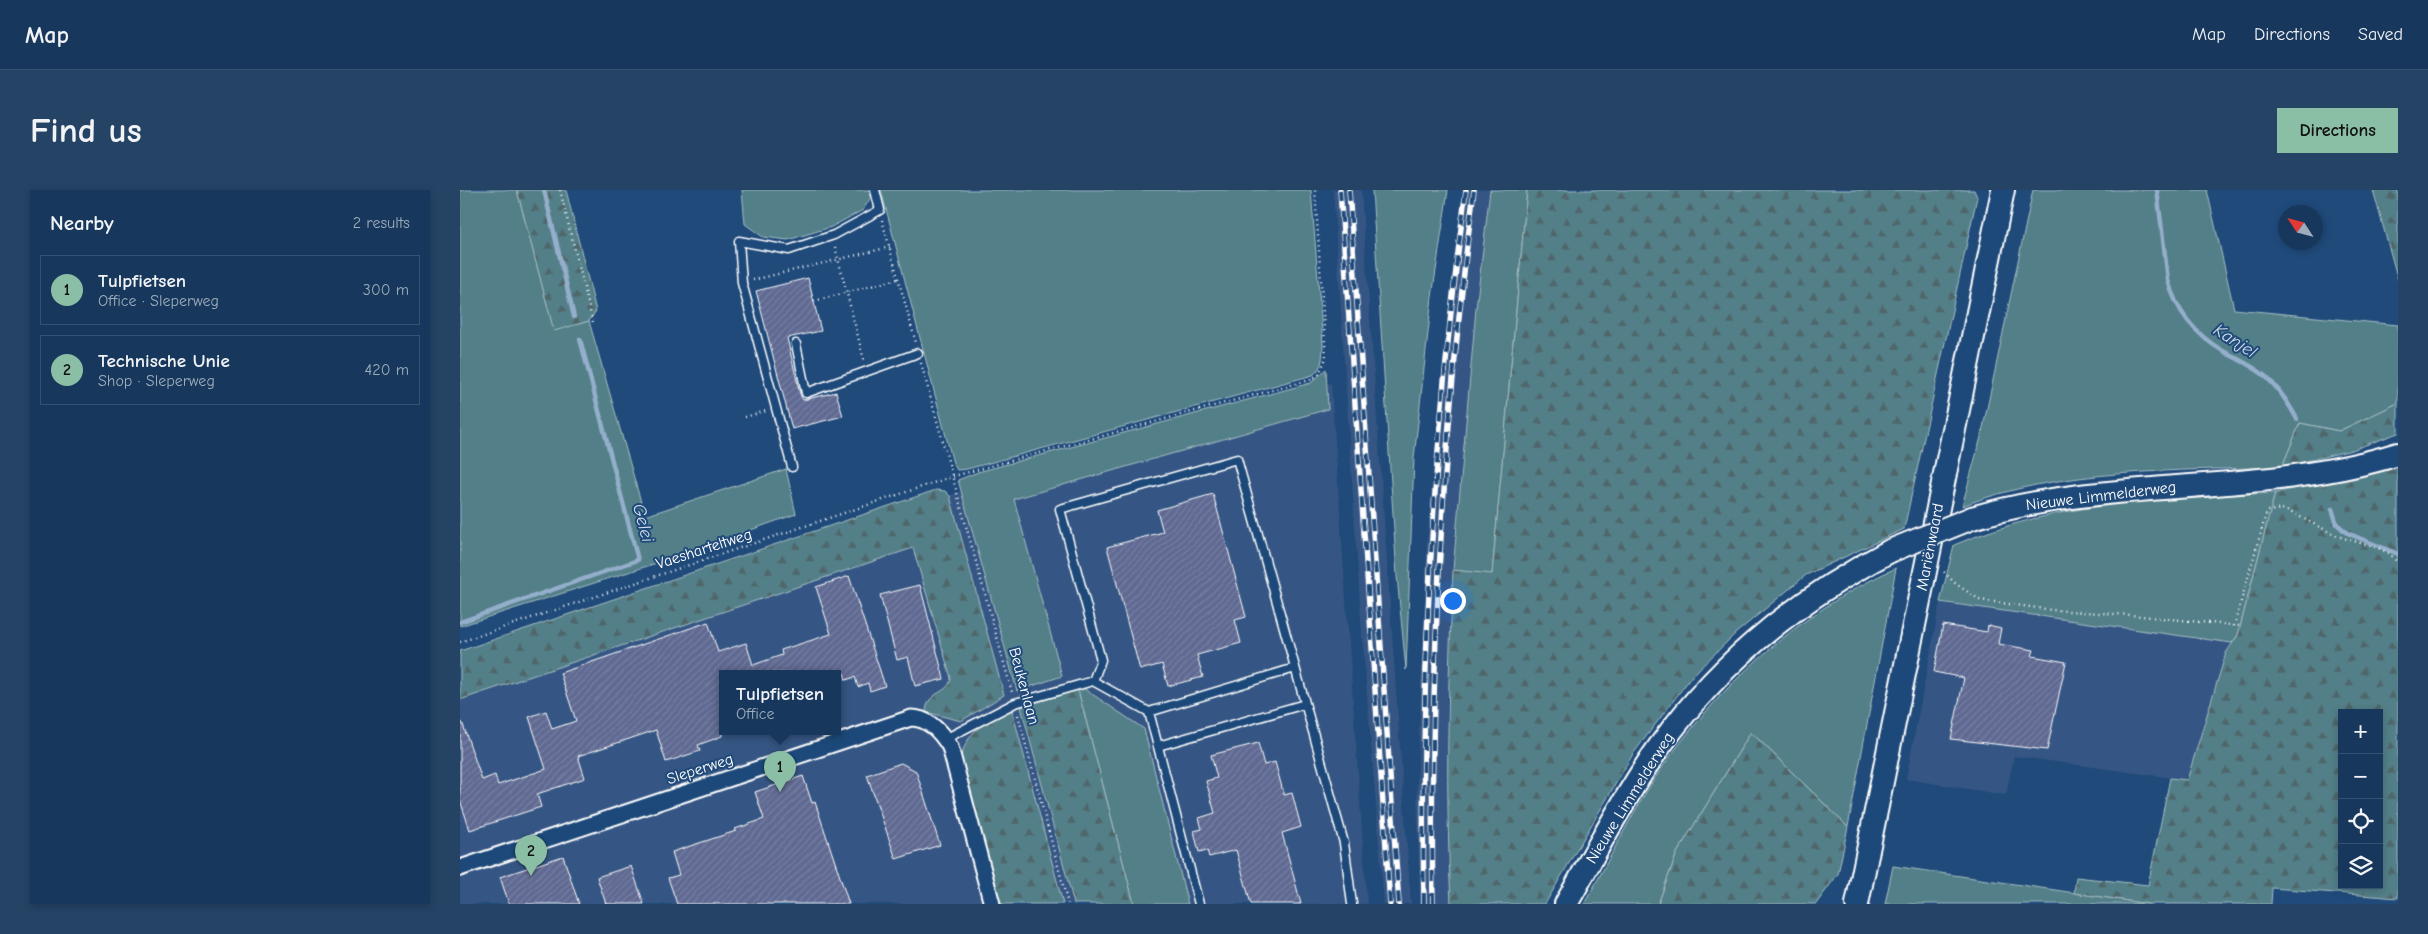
<!DOCTYPE html>
<meta charset="utf-8">
<style>
body{margin:0;font-family:"Comic Neue",sans-serif;background:#244365;color:#f1f3f6}
.controls{position:absolute;right:15px;bottom:15px;display:grid;overflow:hidden;border-radius:0px;box-shadow:0 2px 8px #0003}
.controls button{width:45px;height:45px;display:grid;place-items:center;padding:0;border:0;border-bottom:1px solid #365272;background:#17385c;color:#f1f3f6;font:25px sans-serif}
.compass{position:absolute;left:1818px;top:15px;width:45px;height:45px;border-radius:50%;background:#17385c;box-shadow:0 2px 8px #0003;rotate:306deg}
.you{position:absolute;left:992px;top:410px;width:18px;height:18px;margin:-12px;border:4px solid #fff;border-radius:50%;background:#1a73e8;box-shadow:0 0 0 8px #1a73e833}
.badge{display:grid;place-items:center;width:32px;height:32px;border-radius:50%;background:#8abfa5;color:#111;font-size:16px;font-weight:700}
.pin{position:absolute;translate:-50% -41px;filter:drop-shadow(0 1px 2px #0008)}
.pin::after{content:'';position:absolute;top:26px;width:18px;height:15px;background:inherit;clip-path:polygon(0 0,100% 0,50% 100%)}
.popup{position:absolute;left:259px;top:480px;width:122px;height:65px;box-sizing:border-box;display:grid;place-content:center;border-radius:0px;background:#17385c;filter:drop-shadow(0 1px 4px #0005);font-size:16px;white-space:nowrap;color:#9eacbb}
.popup b{font-size:19px;color:#f1f3f6}
.popup::after{content:'';position:absolute;left:50%;top:100%;margin-left:-10px;border:10px solid transparent;border-top-color:#17385c}
.list{margin:0;padding:0;list-style:none}
h2{display:flex;justify-content:space-between;align-items:center;height:65px;margin:0;padding:0 20px;font-size:21px}
h2 small{font-size:16px;font-weight:400;color:#9eacbb}
.list li{display:grid;grid-template-columns:32px 1fr auto;gap:15px;align-items:center;box-sizing:border-box;height:70px;margin:0 10px 10px;padding:0 10px;border:1px solid #365272;border-radius:0px}
.list b{display:block;font-size:19px;white-space:nowrap}
.list p{margin:0;font-size:16px;white-space:nowrap;color:#9eacbb}
.list em{font-size:16px;font-style:normal;color:#9eacbb}
.icon{flex:none;width:28px;height:28px;fill:none;stroke:currentColor;stroke-width:2;stroke-linecap:round;stroke-linejoin:round}
.map{position:relative;flex:none;width:1938px;height:714px;overflow:hidden;border-radius:0px}
header{display:flex;align-items:center;gap:30px;box-sizing:border-box;height:70px;padding:0 25px;background:#17385c;border-bottom:1px solid #365272}
header strong{font-size:24px}
nav{display:flex;gap:28px;margin-inline-start:auto;font-size:18px}
.intro{display:flex;align-items:center;justify-content:space-between;box-sizing:border-box;height:120px;padding:0 30px}
h1{margin:0;font-size:35px}
.button{padding:12px 22px;border-radius:0px;background:#8abfa5;color:#111;font-size:18px;font-weight:700}
main{display:flex;gap:30px;padding:0 30px}
aside{flex:1;background:#17385c;border-radius:0px;box-shadow:0 2px 8px #0003}
.map>svg:first-child{display:block}
.built{fill:#365684;fill-rule:evenodd}
.grass{fill:#527f88;stroke:#a8bfc4}
.forest{fill:url(#forest-firs);stroke:#a8bfc4;fill-rule:evenodd}
.lines{fill:none;stroke-linecap:round;stroke-linejoin:round}
.stream{stroke:#94afcb;stroke-width:4.5}
.building{fill:url(#building-hatch);stroke:#fff}
.lane-casing{stroke:#fff;stroke-width:11}
.street-casing{stroke:#fff;stroke-width:19}
.secondary-casing{stroke:#fff;stroke-width:26}
.path{stroke:#fff;stroke-width:2.5;stroke-dasharray:1 4;stroke-linecap:butt}
.lane{stroke:#1f4a7a;stroke-width:8}
.street{stroke:#1f4a7a;stroke-width:15}
.secondary{stroke:#1f4a7a;stroke-width:22}
.rail-casing{stroke:#fff;stroke-width:5.5}
.rail{stroke:#1f4a7a;stroke-width:4;stroke-dasharray:11;stroke-linecap:butt}
.secondary-bridge-casing{stroke:#fff;stroke-width:26;stroke-linecap:butt}
.secondary-bridge{stroke:#1f4a7a;stroke-width:22}
.labels{text-anchor:middle;dominant-baseline:central;stroke-width:4;stroke-linejoin:round;paint-order:stroke}
.street-label{font-size:16px;fill:#fff;stroke:#1f4a7a}
.water-label{font-size:18px;font-style:italic;fill:#d2deea;stroke:#1f4a7a}
</style>
<header>
<strong>Map</strong>
<nav><a>Map</a><a>Directions</a><a>Saved</a></nav>
</header>
<div class="intro"><h1>Find us</h1><a class="button">Directions</a></div>
<main>
<aside>
<h2>Nearby<small>2 results</small></h2>
<ul class="list">
<li><span class="badge">1</span><div><b>Tulpfietsen</b><p>Office · Sleperweg</p></div><em>300 m</em></li>
<li><span class="badge">2</span><div><b>Technische Unie</b><p>Shop · Sleperweg</p></div><em>420 m</em></li>
</ul>
</aside>
<div class="map">
<svg width="1938" height="714" viewBox="0 0 1938 714">
<defs>
<pattern id="forest-firs" width="22" height="20" patternUnits="userSpaceOnUse" patternTransform="scale(1.25)"><rect width="22" height="20" fill="#527f88"/><path d="M5 1l3.5 6h-7zM16 11l3.5 6h-7z" fill="#4f666a"/></pattern>
<pattern id="building-hatch" width="6" height="6" patternUnits="userSpaceOnUse" patternTransform="scale(1.25)"><rect width="6" height="6" fill="#5f6992"/><path d="M-1 1l2-2M0 6l6-6M5 7l2-2" fill="none" stroke="#7780a2"/></pattern>
</defs>
<rect width="100%" height="100%" fill="#1f4a7a"/>
<filter id="ink" filterUnits="userSpaceOnUse"><feTurbulence type="fractalNoise" baseFrequency=".02" numOctaves="2"/><feDisplacementMap in="SourceGraphic" scale="10" xChannelSelector="R" yChannelSelector="G"/><feConvolveMatrix kernelMatrix="1 2 1 2 8 2 1 2 1" color-interpolation-filters="sRGB"/></filter>
<g filter="url(#ink)">
<path class="built" d="M873,0h28l50,714h-27l-22,-270z
M1003,0h27l-14,119 -23,251 -6,149v114l4,81h-31l-3,-121 10,-239 13,-153z
M871,193l36,521h-907v-253l477,-152zM262,483h116v58h-116z
M1480,412l292,41 -6,10 -39,127 -173,-24 -8,39 -100,-16z"/>
<path class="grass" d="M0,0h57l37,140 35,-9 56,195 141,-47 10,45 -139,49 -197,63z
M282,0h127l2,7 -8,13 -32,17 -43,13 -25,-3 -18,-13z
M421,0h430l12,154c-1,13 1,22 -10,31l-346,94 -10,1 -4,-7z
M912,0h76l-16,107 -18,161 -8,212 -9,-94z
M1030,0h37l-35,385 -39,-5 23,-261z
M1573,0h174l27,119 164,16v78l-59,28 -39,-8 -18,44c-104,4 -222,1 -320,39l19,-69z
M866,179l2,40 -314,90 48,177 -45,15 -59,-211 20,-8 333,-89z
M1815,303l-37,142 -6,8 -292,-41 14,-57c105,-44 210,-47 321,-52z
M1436,378l-48,259 -97,-95 -74,121 -19,51h-74c25,-43 46,-88 73,-129 59,-87 143,-164 239,-207z
M623,498l61,41 44,175h-54l-56,-214z
M1433,676l256,38h-264z"/>
<path class="forest" d="M57,0h49l30,121 -7,10 -35,10z
M1067,0h447l3,7 -73,332 -98,46 -70,58 -44,43 -59,78 -88,150h-94c-6,-112 -3,-222 2,-334l39,4z
M1913,0h25v90z
M1938,213v30l-46,17 -70,17 18,-44 39,8z
M1938,274v434l-126,-10 -1,16h-122l-75,-11 2,-16 72,8 22,-107 17,2 39,-127 12,-18 37,-142zM1882,523h37v172h-37z
M476,300l9,1 5,5 54,199 -43,26 -35,-9c1,-22 23,-17 25,-34l-38,-130 -453,152v-49z
M618,500l56,214h-60l-53,-197z
M552,520l51,194h-63l-39,-148c10,-30 24,-33 51,-46z
M1291,542l97,95 -10,47 -22,30h-158l19,-51z"/>
<g class="lines">
<path class="stream" d="M84,0l30,127
M1697,0l11,90c8,31 28,55 55,71 14,8 29,14 42,25 13,11 24,28 32,43
M1872,319l5,15 10,9 51,21
M0,432l178,-62 -58,-221"/>
</g>
<path class="building" d="M348,88l13,53 -34,7 13,56 3,6 33,-8 7,24 -51,13 -36,-138z
M753,304l33,123 -11,3 6,23 -44,12 6,22 -35,9 -6,-22 -22,6 -33,-123 56,-15 -6,-22z
M389,386l36,110 -15,5 -2,-8 -10,4 -3,-10 -9,3 -2,-7h-122v63l-24,9 2,6 -34,11 -10,-32 -78,26 7,22 -48,16 4,13 -71,23 -10,-30v-77l2,-1 20,58 13,-5 3,10 48,-16 -17,-52 17,-6 6,18 24,-8 -16,-48 148,-51 10,30 28,-9 7,22 29,-10 -1,-5 50,-16 -15,-47z
M460,395l24,94 -29,7 -7,-29 -11,3 -17,-65z
M1483,435l44,7 1,-7 13,3 -3,16 36,6 -2,6 34,6 -19,88 -96,-11 13,-61 -30,-6z
M798,553l6,22 11,-3 9,33 8,-2 9,34 -19,6 19,71h-50l-15,-54 -27,7 -2,-7 -8,2 -5,-21 8,-2 -3,-11 16,-5 -9,-32 11,-3 -6,-23z
M441,573l15,8 24,74 -44,14 -29,-84z
M343,586l9,27 3,-1 34,102h-172l-9,-26 11,-3 -7,-23 64,-21 -1,-2 29,-10 -9,-27z
M103,666l16,48h-70l-9,-27z
M171,676l13,38h-38l-9,-27z"/>
<g class="lines">
<g class="lane-casing">
<path id="lane" d="M336,154l10,49 112,-40
M332,277l-50,-184 -3,-42 50,9 45,-15 46,-25 -5,-20
M633,491l8,-21 -41,-151 177,-50 107,384 8,61
M689,522l146,-44
M485,549l70,-36 78,-22 56,31 50,192
M698,556l147,-42"/>
</g>
<g class="street-casing">
<path id="street" d="M0,678l451,-150c18,0 30,14 39,29l42,157"/>
</g>
<g class="secondary-casing">
<path id="secondary" d="M1512,328c139,-42 288,-21 426,-64
M1106,714c27,-47 52,-96 82,-141 63,-94 143,-160 242,-212
M1397,714l146,-714"/>
</g>
<path class="path" d="M100,0l33,133
M422,30l34,123
M375,57l29,113
M293,90l137,-33
M354,111l84,-22
M461,173l91,329
M285,227l21,-6
M1484,382l12,12 24,16 72,10 79,5 109,11
M1774,436l33,-115 18,-2 52,27 41,12 11,5 9,10
M0,452l494,-166 356,-96 9,-6 7,-16 -11,-168
M558,525l50,189"/>
<use href="#lane" class="lane"/>
<use href="#street" class="street"/>
<use href="#secondary" class="secondary"/>
<g class="rail-casing">
<path id="rail" d="M880,0l50,714
M889,0l50,714
M964,714c-4,-239 10,-478 42,-714
M973,714c-4,-239 10,-477 41,-714"/>
</g>
<use href="#rail" class="rail"/>
<g class="secondary-bridge-casing">
<path id="secondary-bridge" d="M1430,361l82,-33"/>
</g>
<use href="#secondary-bridge" class="secondary-bridge"/>
</g>
</g>
<g class="labels">
<g class="street-label">
<text transform="translate(1641 306) rotate(-7)">Nieuwe Limmelderweg</text>
<text transform="translate(1470 357) rotate(-79)">Mariënwaard</text>
<text transform="translate(244 359) rotate(-18)">Vaesharteltweg</text>
<text transform="translate(564 496) rotate(75)">Beukenlaan</text>
<text transform="translate(240 579) rotate(-18)">Sleperweg</text>
<text transform="translate(1170 608) rotate(-58)">Nieuwe Limmelderweg</text>
</g>
<g class="water-label">
<text transform="translate(1775 151) rotate(33)">Kanjel</text>
<text transform="translate(183 333) rotate(75)">Gelei</text>
</g>
</g>
</svg>
<div class="controls">
<button>+</button>
<button>−</button>
<button><svg class="icon" aria-label="locate" viewBox="0 0 24 24"><circle cx="12" cy="12" r="6"/><path d="M12 2v4M12 18v4M2 12h4M18 12h4"/></svg></button>
<button><svg class="icon" aria-label="layers" viewBox="0 0 24 24"><path d="M12 4l9 5-9 5-9-5zM3 14l9 5 9-5"/></svg></button>
</div>
<svg class="compass" viewBox="-18 -18 36 36"><path d="M0-13l5 13h-10z" fill="#e53935"/><path d="M0 13l5-13h-10z" fill="#9eacbb"/></svg>
<div class="you"></div>
<div class="pin badge" style="left:320px;top:602px">1</div>
<div class="popup"><b>Tulpfietsen</b>Office</div>
<div class="pin badge" style="left:71px;top:686px">2</div>
</div>
</main>
